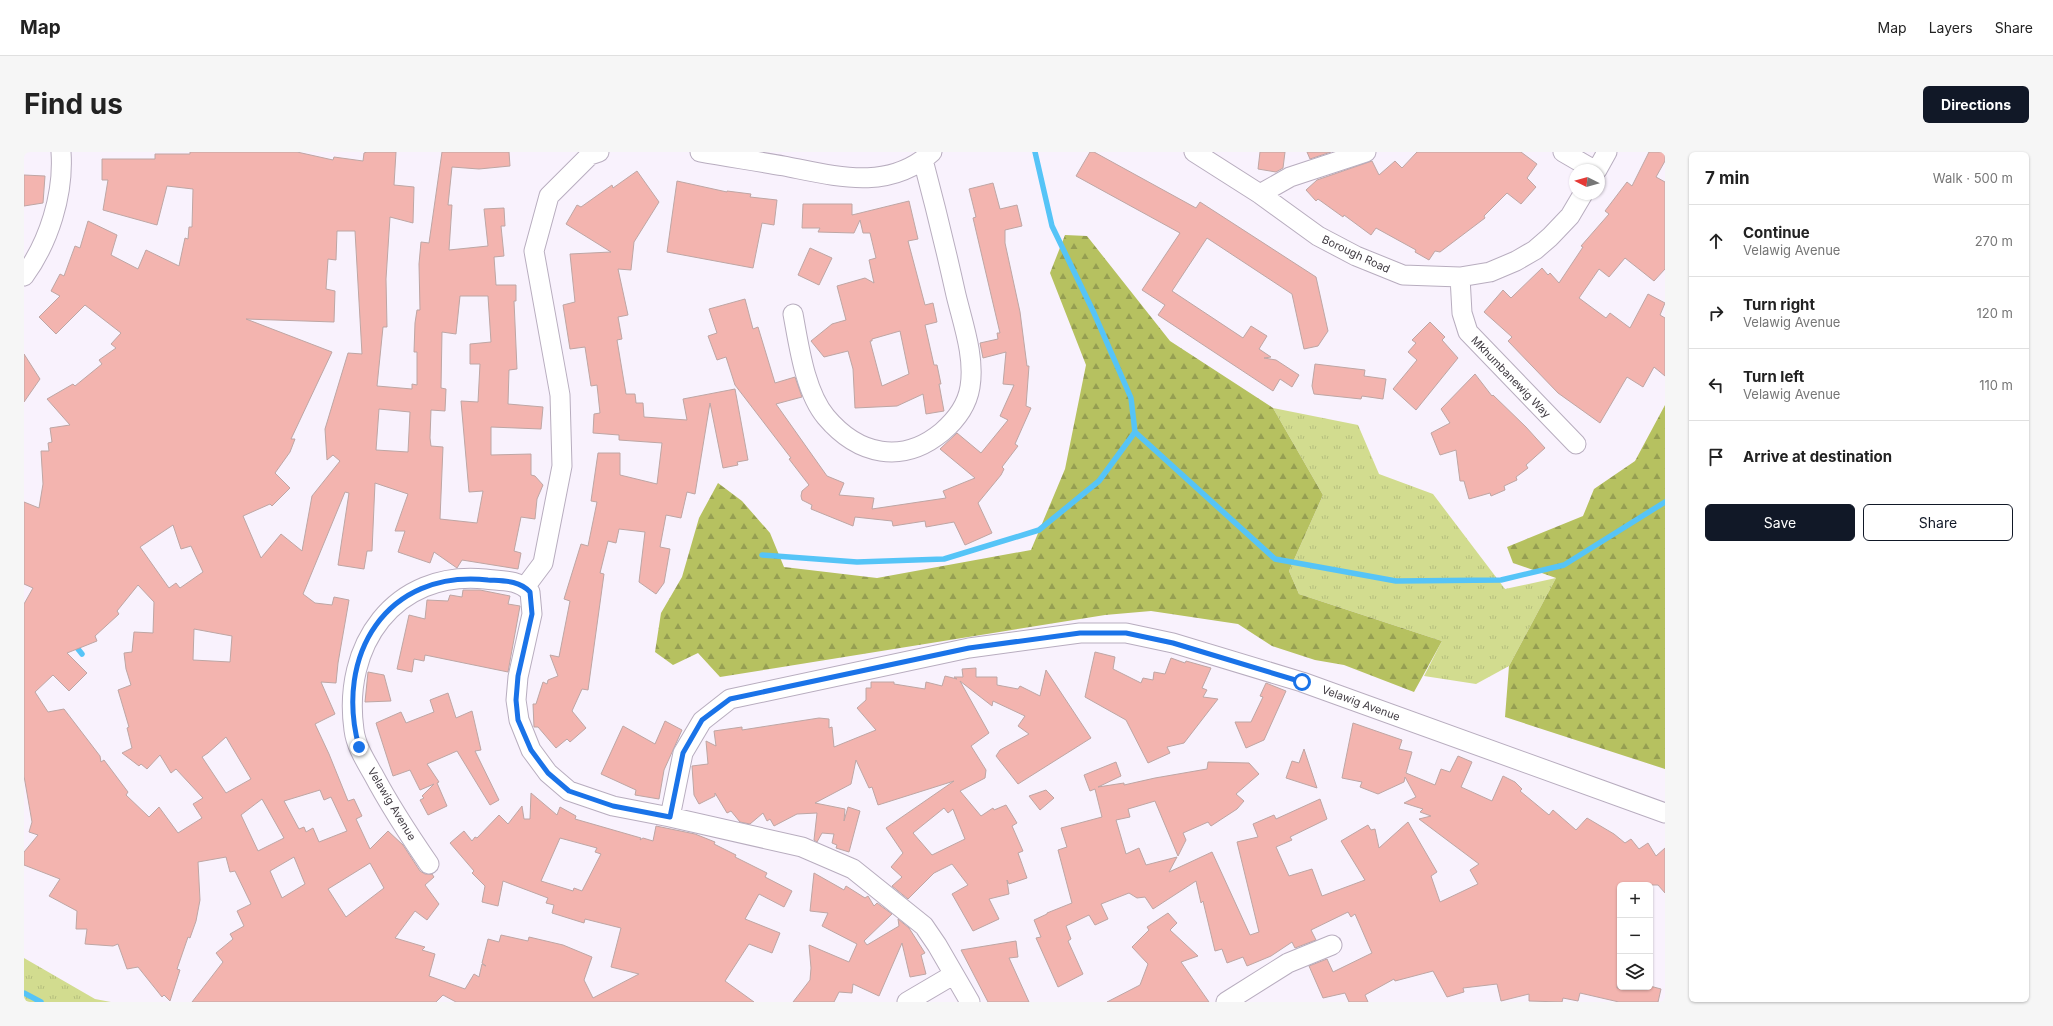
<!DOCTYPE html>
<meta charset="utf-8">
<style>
body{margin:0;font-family:Inter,sans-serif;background:#f6f6f6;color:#222}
.controls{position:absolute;right:12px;bottom:12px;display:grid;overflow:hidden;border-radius:6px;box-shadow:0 1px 3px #0004}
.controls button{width:36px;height:36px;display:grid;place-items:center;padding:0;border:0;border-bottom:1px solid #e0e0e0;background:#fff;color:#222;font:20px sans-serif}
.compass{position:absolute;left:1545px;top:12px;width:36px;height:36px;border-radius:50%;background:#fff;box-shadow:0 1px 3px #0004;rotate:276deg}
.stop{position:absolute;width:12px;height:12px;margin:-9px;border:3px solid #1a73e8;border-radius:50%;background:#fff}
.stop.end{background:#1a73e8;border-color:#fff;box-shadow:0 1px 4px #0008}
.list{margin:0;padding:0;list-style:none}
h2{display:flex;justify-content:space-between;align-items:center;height:52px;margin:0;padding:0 16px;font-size:17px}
h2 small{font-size:13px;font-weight:400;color:#767676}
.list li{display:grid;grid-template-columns:26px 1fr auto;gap:12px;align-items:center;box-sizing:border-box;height:72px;padding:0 16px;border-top:1px solid #e0e0e0}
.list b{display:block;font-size:15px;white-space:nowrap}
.list p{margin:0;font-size:13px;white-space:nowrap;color:#767676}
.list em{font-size:13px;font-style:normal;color:#767676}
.actions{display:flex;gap:8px;padding:12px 16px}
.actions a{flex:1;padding:9px 0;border:1px solid #111827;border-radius:6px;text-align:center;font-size:14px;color:#111827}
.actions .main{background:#111827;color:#fff}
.icon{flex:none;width:22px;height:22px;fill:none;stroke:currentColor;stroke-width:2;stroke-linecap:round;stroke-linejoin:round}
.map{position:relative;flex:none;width:1641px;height:850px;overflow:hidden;border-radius:6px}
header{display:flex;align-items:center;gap:24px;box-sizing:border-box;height:56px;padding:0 20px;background:#fff;border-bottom:1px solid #e0e0e0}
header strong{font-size:19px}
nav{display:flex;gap:22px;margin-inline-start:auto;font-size:14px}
.intro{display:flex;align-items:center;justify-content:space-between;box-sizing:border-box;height:96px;padding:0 24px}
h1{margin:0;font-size:28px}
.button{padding:10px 18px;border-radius:6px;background:#111827;color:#fff;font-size:14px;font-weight:700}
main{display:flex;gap:24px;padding:0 24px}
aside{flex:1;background:#fff;border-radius:6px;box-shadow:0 1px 3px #0004}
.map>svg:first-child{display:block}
.grass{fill:url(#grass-tufts)}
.forest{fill:url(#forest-firs)}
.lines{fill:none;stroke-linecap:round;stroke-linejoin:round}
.stream{stroke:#56c4f7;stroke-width:5.5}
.building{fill:#f3b4af;stroke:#bea6a4;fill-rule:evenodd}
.minor-casing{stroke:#b8adbf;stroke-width:21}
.minor{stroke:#fff;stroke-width:19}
.route{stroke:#1a73e8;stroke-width:5}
.labels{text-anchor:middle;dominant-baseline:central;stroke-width:3;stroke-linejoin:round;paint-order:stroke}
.street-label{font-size:11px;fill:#403b42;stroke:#fff}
</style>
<header>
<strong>Map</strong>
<nav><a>Map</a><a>Layers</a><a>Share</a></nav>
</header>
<div class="intro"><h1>Find us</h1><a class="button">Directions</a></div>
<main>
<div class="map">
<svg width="1641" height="850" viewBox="0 0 1641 850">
<defs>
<pattern id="grass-tufts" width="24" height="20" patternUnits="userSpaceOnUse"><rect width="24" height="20" fill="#d2dc8f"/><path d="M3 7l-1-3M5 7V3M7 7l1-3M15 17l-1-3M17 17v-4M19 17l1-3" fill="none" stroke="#b5be7d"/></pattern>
<pattern id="forest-firs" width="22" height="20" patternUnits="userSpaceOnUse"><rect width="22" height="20" fill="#b6c160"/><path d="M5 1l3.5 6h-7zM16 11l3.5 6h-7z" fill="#959e51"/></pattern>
</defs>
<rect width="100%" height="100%" fill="#f9f2fd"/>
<path class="grass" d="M1249,256l85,17 21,49 54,20 72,95 51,-11 -47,88 -33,18 -52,-8 18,-35 -143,-47 -10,-23 34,-76z
M0,806l71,41 16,3h-87z"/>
<path class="forest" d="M1041,83l22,1 83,105 103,67 50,87 -34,76 10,23 143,47 -28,51 -70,-27 -29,-5 -43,-14 -34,-22 -87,-13 -46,4 -385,62 -22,-24 -25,12 -18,-13 6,-39 21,-36 17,-59 19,-35 24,18 28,32 14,34 93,11 154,-28 34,-81 21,-104 -36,-92z
M1641,253v364l-160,-52 4,-51 47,-88 -43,-15 -6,-16 76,-31 11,-27 41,-28z"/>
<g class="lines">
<path class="stream" d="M1011,0l17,74 42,87 37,85 4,34
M738,403l95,7 87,-3 95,-29 60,-49 36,-49 140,127 121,22 105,-1 63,-15 101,-63
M50,492l8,10
M0,841l17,9"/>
</g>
<path class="building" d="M166,0h107l36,8 1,-3 29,4 1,-8 3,-1h29l-2,33 20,2 -1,36 -23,-6 -4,62 1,48h-4l-6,59 35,3v-5l5,1v-33h-3l1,-29 2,-13h3l-1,-46 2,-22 8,1 13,-91h67l1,14 -31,3 -27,-2 -4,38h4l-3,45 39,-4 -4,-37 20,-1 1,18h-4l3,30 -10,1 2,28h20v16h-2l3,68 -8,1 -1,34 35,3 -2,22 -50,-2v28l40,-1v21l4,1 8,9 -6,14 -2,20 -14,-2 -7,34 7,2 -3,16 -56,-9 -5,8 -23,-16 -4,11 -32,-11 7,-21h-10l13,-37 -33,-11 -3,68h-5l-3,18 -26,-4 11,-72 -4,-1 -42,102 12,9 17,2 2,-8 15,3 -11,63 -2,20 -15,-1 14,32 -20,10 14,30 19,47 6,-2 8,17 -6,3 14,30 18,-18 15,14 17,26 5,3h7l2,3 -9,8 14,19 -12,16 -12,-9 -20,27 30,9 -3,3 13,4 -6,22 36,13 9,-15 5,3 3,-13 4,2 -4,-3 6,-24 11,3 2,-7 27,6 1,-4 34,8 29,12 -8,23 9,18 46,-24 -28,-7 10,-39 -36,-9 -1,4 -32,-10 2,-8 -8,-2 2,-5 -45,-17 -5,25 -16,-4 3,-16 -13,-13 2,-2 -24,-28 14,-12 8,10 3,-4 2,1 22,-23 9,9 14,-18 2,13h6l1,-26 26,22 3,-8 16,9 -1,3 66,19 -1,2 3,-2 10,3 3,-15 39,8 20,8 -1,2 22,11 -1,2 32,16 -2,4 27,14 -8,16 -25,-13 -14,25 35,14 -8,20 -23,-9 -24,37 29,21h-298l-13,-7 -7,7h-244l31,-40 -7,-9 17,-14 -3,-5 14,-8 -7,-15 14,-7 -16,-33 -5,1 -4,-15 -28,5 2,38 -4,21 -6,17 -2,-1 -11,32 3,1 -10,31 -6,-6 -2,2 -24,-30 -11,2 -9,-25 -5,2 -28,-2 2,-15h-11l1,-18 -28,-15 11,-17 -36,-14v-13l14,-17 -9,-3 3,-10 -8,-46v-172l9,-16 -9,-4v-82l15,6 4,-24 -2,-33h8l-1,-8 4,-1 -2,-14 20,-3 -23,-26 26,-15 2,2 27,-22 -3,-4 17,-12 -5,-4 10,-11 -36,-28 -29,29 -17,-17 21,-21 -9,-5 9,-17 4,2 11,-30 5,2 8,-27 29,14 -6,20 27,14 8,-19 33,16 6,-28 3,1 1,-12h3l1,-38 -26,-3 -10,39 -54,-15 5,-30h-6v-21h53v-5h35zM313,79h18l7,123 -14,-1 -23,76 2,31 6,-5 7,6 -28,35 -10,55 -21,-17 -20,24 -18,-42 27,-12 2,2 18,-18 -15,-15 15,-21 5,-13h-4l41,-87 -86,-33 88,3 1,-31 -9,-2 2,-30 8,1zM436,144h28l3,46 -21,2v20h10l-2,38 -17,-1 8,91 14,-1 -6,32 -37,-4 3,-72 -12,-1 -1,-8 1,-28 14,1 1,-22 -5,-1 1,-56 14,2zM355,257l31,3 -2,40 -32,-2zM149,373l8,24 10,-3 12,26 -23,16 -4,-5 -7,5 -29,-41zM114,433l16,17 -1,31 -19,-1 -2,20 -8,1 2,16 5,16 -13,5 11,37 -2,1 5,20 -10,5 17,13 2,-2 6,5 13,-14 11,18 5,-4 27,29 -10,6 9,14 -24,15 -19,-26 -10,10 -23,-22 2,-3 -24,-32 -3,2 -1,-6 -36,-47 -16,3 -13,-20 18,-17 16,16 18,-18 -20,-20 30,-12 -2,-5 24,-22 -2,-3zM170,477l38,7 -2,26 -37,-2zM202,585l25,42 -25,14 -24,-36 6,-4zM296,638l4,10 7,-3 16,34 -28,11 -6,-14 -7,4 -2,-5 -5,2 -15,-28zM238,647l22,39 -26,13 -17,-36zM536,686l37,10 -2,4 6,2 -19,37 -8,-3 -1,3 -32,-10zM270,705l11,27 -23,14 -12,-27zM346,711l14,25 -38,29 -18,-28z
M1066,0h4l102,56 4,-6 116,75 12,54 -10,15 -14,3 -12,-55 -85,-56 -35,53 71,47 8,-12 16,10 -8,13 12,8 -7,1 12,2 23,15 -7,12 -12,-8 -7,12 -115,-76 7,-10 -23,-15 38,-57 -104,-57z
M1236,0h25l-2,16 -7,4 -18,-3z
M1283,0h24l-21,7z
M1393,0h104l16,12 -10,14 9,9 -15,17 -14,-11 -23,23 1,2 -45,34 -5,-1 -6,9 -14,-8 1,-2 -40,-22 -5,7 -27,-20 -1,2 -25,-18 -2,2 -10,-11 11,-10 55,-19 7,14 16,-14 7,7z
M1625,0h16v9l-9,16 9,5v87l-11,12 -29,-23 -16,19 -10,-8 -20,29 27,20 4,-5 20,15 18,-34 17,9 -5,12 5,3v58l-11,-9 -11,20 -16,-10 -27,46 -42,-30 -50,-52 4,-4 -28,-25 19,-22 8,8 31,-30 6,7 2,-2 9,10 24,-36 -2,-1 28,-32 -4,-3 22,-29 5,4z
M613,19l22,31 -25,40 -3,28 -13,-1 10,46 -10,2 4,22 -5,1 9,54h9l1,9h7l1,14 43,3 -4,-21 52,-10 13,71 -11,2 1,3 -15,3 -13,-65 -15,91 -8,-2 -6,26 -15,-3 -6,32 10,2 -6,34 -8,11 -17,-12 6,-50 -26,-3 -3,14 -8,-2 -8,32 4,1 -16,116 -6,-1 -10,22 14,17 -16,14 -3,-3 -11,9 -18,-21h-4l-1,-23h3l7,-22 4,2 1,-4 10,-4 -8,-21 9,2 11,-56 -6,-2 17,-55 7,2 9,-44 -6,-1 7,-48h22v22l37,9 5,-41 -43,-3v-5l-26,-2 1,-19 6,-1 -3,-28 -6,1 -6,-39 -15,2 -7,-44 12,-3 -5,-48 41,-2 -45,-28 11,-19 4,2 31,-22 1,3z
M0,23l21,1 -2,27 -19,3z
M653,29l50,11v-1l24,3 -1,3 27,3 -3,25 -12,-2 -9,45 -86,-16z
M969,31l7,26 17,-4 5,21 -17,4v13l15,69 7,54h2l-3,40 5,2 -16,36 3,2 -16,21 2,2 -3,6 -23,28 14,30 -27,12 -11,-23 -28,5 -1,-6 -32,5 -1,-5 -37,-4 -2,9 -42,-17 1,-4 -10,-5 -1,-4 1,-5 7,-6 -20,-26 2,-1 -56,-73 -9,-28 -9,3 -9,-24 9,-3 -8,-24 36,-10 8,30 5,-2 17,56 20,-6 7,20 -26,7 51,72 17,7 -5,12 35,3 -2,11 74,-11 -3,-7 32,-13 -35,-29 17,-16 24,20 27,-33 -8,-4 14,-31 -11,-1 3,-32 -23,6 -3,-15 18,-4 -1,-6h3l-27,-115 3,-1 -7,-28z
M885,49l9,38 -10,2 17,64 8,-2 4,19 -12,3 9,40h3l4,19h-2l5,27 -18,3 -3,-20 -26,12 -42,2 -2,-39 -5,-18 -24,6 -13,-16 21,-17 14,-4 -9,-34 28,-8 9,5 -5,-23 7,-2 -6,-25h-7l-3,-13 -6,13 -36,-1 2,-4h-18l1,-24h49v11zM876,179l9,43 -27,12 -12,-45h2v-2z
M786,96l22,10 -13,27 -21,-10z
M1406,170l15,15 -3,3 16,18 -42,52 -23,-21 24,-29 -9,-8 8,-9 -4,-3z
M0,202l16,25 -16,23z
M1291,212l50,6 -1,6 22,3 -3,20 -21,-3 -1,3 -47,-5 -2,-8z
M1451,222l17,22 1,-1 33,32 19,21 -19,17 2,3 -12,9 1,3 -13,6 1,4 -14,6 -1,-3 -21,6 -5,-18h-4l-4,-31 -16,5 -9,-22 19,-10 -9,-14z
M439,438h17l30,6 -2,8 12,2 -12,66 -83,-17 -1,6 -10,-2 -2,13 -15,-3 12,-54 16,4 2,-19 21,1 2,-6 12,2z
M1071,500l20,5 -2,12 28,14 2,-5 10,2 1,-8 11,2 6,-16 14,5 1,-2 25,7 -9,20 5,2 -4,7 15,2 -34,44 -17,4 3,6 -22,10 -22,-43 -41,-23z
M952,516v9h21v8l21,4 2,-3 20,10 6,-26 45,68 -73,46 -22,-28 4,-6 29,-16 -11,-8 7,-10 -32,-15 -1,5 -32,-25 29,52 -18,13 15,24 -1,8 -25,13 21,25 12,-8 1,2 12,-5 11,18 -5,3 11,25 -5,2 9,25 -18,6 -2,-4 2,14 -20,5 10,20 -26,12 -21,-37 16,-9 -16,-21 -18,9 -26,26 -16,-13 10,-9 -11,-10 12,-14 -17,-25 68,-47 -76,24 -6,-18 -3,1 -13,-28 -5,24 -36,19 30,6 -1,12 4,-14 12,4 -11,41 -13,-4 1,-3 -5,-2 2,-9 -12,-1 -5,9 -3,-2 3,-27 -20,1 -23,12 -4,-7 -3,2 -4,-8 -13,11 -10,-2 -9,-11 -4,2 -12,-20v3l-16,8 -5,-9 -2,-29 16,-2 -2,-23 10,5 -2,-15 28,-4v3l77,-12 10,1v9l3,-1 2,20 42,-17 -19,-22 9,-8v-12h5v-6h23v2l31,5 1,-7 16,4 3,-10 12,3 -3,-2h9l-1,-8zM920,656l4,5 5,-4 12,30 -33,16 -19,-22z
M344,520l16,3 7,26 -26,1z
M1242,531l20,8 -22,49 -18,8 -11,-26h16l12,-25 -3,-1z
M424,541l8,25 16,-7 9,39 -6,1 24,49 -9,5 -33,-54 -30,13 12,18 -2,1 10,23 -19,9 -8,-15 4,-2 -2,-2 12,-12 -14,6 -10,-20 -17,6 -17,-53 25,-11 5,11 28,-11 -4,-12z
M641,569l17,9 -18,40 -5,29 -24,-4 1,-5 -35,-16 22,-48 32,18z
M1329,571l49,17 -3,9 13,3 -6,21 29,12 6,-16 9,3 8,-16 14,6 -11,25 31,14 11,-25 12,6 7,7 -2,2 29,24 4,-5 23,20 11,-12 27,16 11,9 6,-4 8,10 9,-6 8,13 9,-8v45l-7,-8h-38v74l-3,29 29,1v-2l4,-1 11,3 -3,13h-39l-39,-9 -2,8 -15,-3 -1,4 -33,-1v-7l-28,7 -4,-17 -34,4 1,4 -17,5 -14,-26 -38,10 -1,-2 -29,16 3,7h-19l-4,-9 -22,5 -14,-32 18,-7 6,13 39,-19 -17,-39 -4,3 -3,-5 -37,18 5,10 -21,8 -3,-6 -21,14 -24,10 -4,-9 -16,6 -5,-14 -7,2 -12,-50 -2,2 -5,-22 -43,28 -8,-12 -8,1 -8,-5 -28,11 7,15 -13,6 -6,-10 -23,11 5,13 -3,2 15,33 -25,13 -22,-49 5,-1 -7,-17 13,-6v-1l25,-10 -14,-53 9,-3 -6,-19 41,-11 -7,-28 -5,2 -6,-16 32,-13 5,14 -23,11 26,-4v2l31,-7 52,-9 1,-7 41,1 10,11 -23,20 8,7 -7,8 -26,17 -3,-4 -25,11 3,7 -8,16 -23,-55 -27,8 2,8 -14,3 10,34 13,-6 7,17 31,-8 -8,15 43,-20 38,83 9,-3 -22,-90 21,-5 -5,-13 21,-9 2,4 44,-20 7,20 -37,18 2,3 -16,7 13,29 23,-7 10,27 43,-16 -24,-39 27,-16 3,5 4,-1 4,19 29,-26 29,50 -6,4 9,26 38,-18 -8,-14 9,-6 -60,-45 12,-3 -11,-4 3,-3 -19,-6 12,-6 -11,-20 -1,5 -26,12 -18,-7 2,-5 -20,-4z
M1280,597l13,39 -31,-10 6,-17 7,2z
M1022,638l8,8 -14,12 -11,-14z
M790,721l30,17 2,-4 19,12 3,-2 6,10 3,-3 15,11 -28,27 3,4 32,-19 -1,-7 11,9 16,25 -4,2 5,19 -16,3 -8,-34 -23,53 -26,-12 -1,9 -13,-1 -5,10h-41l17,-22 1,-12 -2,-23 40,17 8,-18 -35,-18 6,-13 -18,-2z
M1144,761l9,10 -7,7 28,26 -17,6 28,40h-102l33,-17 8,-21 -16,-17 17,-17 -2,-3z
M992,789l2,16 -9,1 20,44h-41l-27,-52z"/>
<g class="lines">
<g class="minor-casing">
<path id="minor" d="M676,0c28,5 56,9 84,14 51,10 105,26 148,-14
M1170,0l66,42 58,42 38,20 47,19 57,2 30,-5 26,-11 19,-11 15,-13 20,-21 13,-22
M1539,0l31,18
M1573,18l10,-18
M1236,42l30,-17 76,-25
M0,124c25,-34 40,-82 37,-124
M1436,125l2,36 6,19 108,112
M769,162c6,32 12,78 33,103 32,38 76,48 116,15 14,-12 25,-26 28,-45 5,-30 -7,-63 -14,-92 -10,-45 -21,-90 -33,-135
M501,435l18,-24 19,-97 -2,-71 -26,-144 15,-55 41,-41 9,-3
M646,665l132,30 51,22 71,57 13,19 33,57
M405,712c-20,-29 -39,-58 -56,-90 -8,-14 -17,-28 -19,-44 -12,-84 40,-160 131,-151 16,2 33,0 45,13l2,22 -14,63 -2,23 3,20 12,30 17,23 21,18 44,15 57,11 13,-64 19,-32 28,-22 239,-51 111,-15h46l47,10 129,39 363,131
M883,850l46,-27
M1202,850l62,-39 44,-18"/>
</g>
<use href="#minor" class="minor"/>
</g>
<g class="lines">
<path class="route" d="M335,595c-25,-91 27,-178 129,-167 15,1 31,0 42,12l2,22 -14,62 -2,24 2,20 13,30 17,23 21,18 44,15 57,11 13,-64 19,-33 28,-21 239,-51 111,-15h46l47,10 129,39"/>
</g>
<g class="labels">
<g class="street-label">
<text transform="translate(1332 102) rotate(25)">Borough Road</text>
<text transform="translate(1487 225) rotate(46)">Mkhumbanewig Way</text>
<text transform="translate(1337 551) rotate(20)">Velawig Avenue</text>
<text transform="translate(368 652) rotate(59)">Velawig Avenue</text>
</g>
</g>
</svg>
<div class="controls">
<button>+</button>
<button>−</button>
<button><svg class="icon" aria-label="layers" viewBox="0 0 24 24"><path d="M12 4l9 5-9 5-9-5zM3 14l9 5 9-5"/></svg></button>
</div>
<svg class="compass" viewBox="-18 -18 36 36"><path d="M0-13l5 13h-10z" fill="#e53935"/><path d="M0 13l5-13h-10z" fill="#767676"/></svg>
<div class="stop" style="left:1278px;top:530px"></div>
<div class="stop end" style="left:335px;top:595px"></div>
</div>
<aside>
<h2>7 min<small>Walk · 500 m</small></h2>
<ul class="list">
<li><svg class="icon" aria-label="ahead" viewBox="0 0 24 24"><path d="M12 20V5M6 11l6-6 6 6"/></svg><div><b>Continue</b><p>Velawig Avenue</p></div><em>270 m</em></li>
<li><svg class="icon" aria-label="right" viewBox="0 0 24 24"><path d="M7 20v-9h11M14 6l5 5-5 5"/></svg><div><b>Turn right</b><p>Velawig Avenue</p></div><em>120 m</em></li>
<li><svg class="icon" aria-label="left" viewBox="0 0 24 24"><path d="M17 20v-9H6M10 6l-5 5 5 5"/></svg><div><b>Turn left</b><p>Velawig Avenue</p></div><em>110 m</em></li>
<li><svg class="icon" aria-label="arrive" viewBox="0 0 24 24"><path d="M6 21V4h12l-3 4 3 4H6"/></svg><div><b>Arrive at destination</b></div></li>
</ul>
<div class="actions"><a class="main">Save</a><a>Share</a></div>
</aside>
</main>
